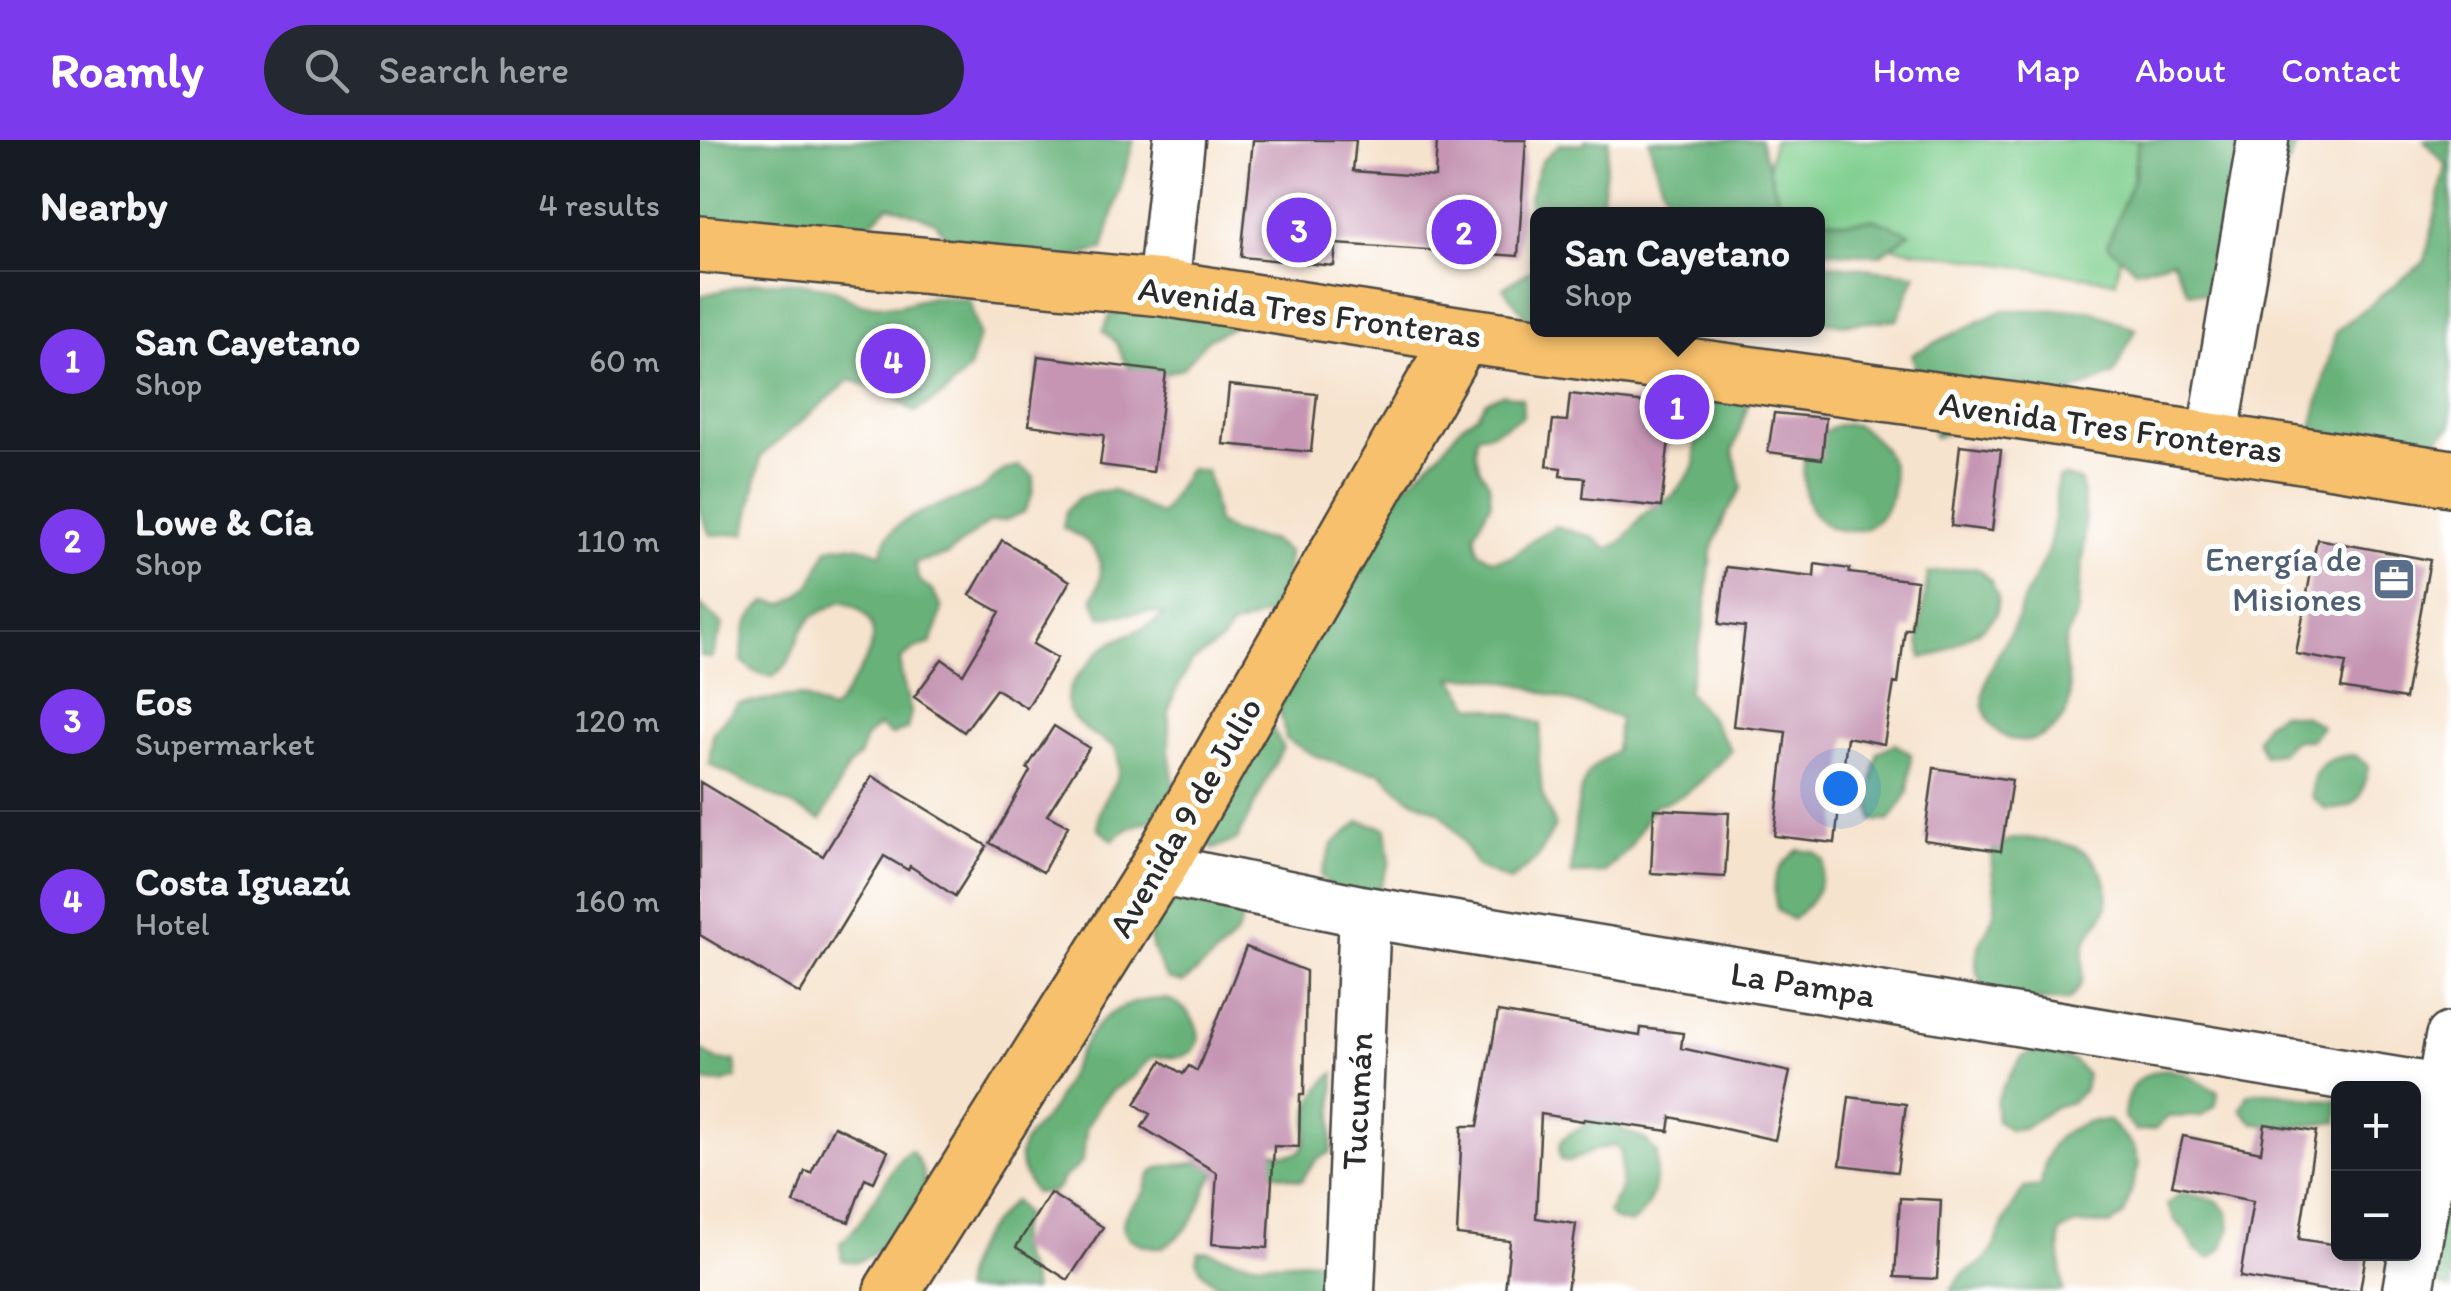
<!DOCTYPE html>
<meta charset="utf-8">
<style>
body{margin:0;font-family:Itim,sans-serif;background:#242831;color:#f1f3f6}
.controls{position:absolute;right:30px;bottom:30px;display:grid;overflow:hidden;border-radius:15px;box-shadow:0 5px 15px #0003}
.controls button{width:90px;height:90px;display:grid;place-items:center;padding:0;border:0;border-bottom:2px solid #363941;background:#171b24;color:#f1f3f6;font:50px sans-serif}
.you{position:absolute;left:1140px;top:648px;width:35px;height:35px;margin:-25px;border:8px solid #fff;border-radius:50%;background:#1a73e8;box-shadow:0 0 0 15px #1a73e833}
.badge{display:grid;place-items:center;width:65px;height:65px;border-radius:50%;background:#7c3aed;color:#fff;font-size:32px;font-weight:700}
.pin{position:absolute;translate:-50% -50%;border:5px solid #fff;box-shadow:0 2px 10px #0006}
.popup{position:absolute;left:830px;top:67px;width:295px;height:130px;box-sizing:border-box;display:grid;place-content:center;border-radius:15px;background:#171b24;filter:drop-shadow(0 2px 8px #0005);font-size:32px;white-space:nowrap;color:#9ea1a6}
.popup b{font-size:38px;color:#f1f3f6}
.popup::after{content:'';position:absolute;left:50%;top:100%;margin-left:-20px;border:20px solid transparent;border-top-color:#171b24}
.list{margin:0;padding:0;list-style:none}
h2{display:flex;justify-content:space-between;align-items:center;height:130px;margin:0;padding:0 40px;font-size:42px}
h2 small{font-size:32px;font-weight:400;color:#9ea1a6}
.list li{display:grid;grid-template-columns:65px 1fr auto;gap:30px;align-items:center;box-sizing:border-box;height:180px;padding:0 40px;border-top:2px solid #363941}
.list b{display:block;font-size:38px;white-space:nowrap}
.list p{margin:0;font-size:32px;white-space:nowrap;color:#9ea1a6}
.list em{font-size:32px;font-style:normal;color:#9ea1a6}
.icon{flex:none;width:55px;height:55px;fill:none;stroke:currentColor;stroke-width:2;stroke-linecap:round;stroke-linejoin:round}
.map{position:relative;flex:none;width:1751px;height:1151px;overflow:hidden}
header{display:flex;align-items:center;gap:60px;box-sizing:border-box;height:140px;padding:0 50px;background:#7c3aed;color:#fff}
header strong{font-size:48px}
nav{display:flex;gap:55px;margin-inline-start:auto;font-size:35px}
.search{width:700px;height:90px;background:#242831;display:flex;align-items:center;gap:25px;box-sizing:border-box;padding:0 35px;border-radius:55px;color:#9ea1a6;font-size:38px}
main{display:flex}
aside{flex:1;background:#171b24}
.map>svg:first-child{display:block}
.green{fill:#80cf8f;stroke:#567d5d;stroke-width:2.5}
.forest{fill:#68b27a;stroke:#4a6e52;stroke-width:2.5}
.building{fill:#c595b3}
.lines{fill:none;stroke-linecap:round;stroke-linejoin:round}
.minor-casing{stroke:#494743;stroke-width:55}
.major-casing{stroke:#494743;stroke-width:60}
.minor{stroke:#fff;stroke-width:50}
.major{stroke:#f7c06c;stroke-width:55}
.labels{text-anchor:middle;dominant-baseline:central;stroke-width:10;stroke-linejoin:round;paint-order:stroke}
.street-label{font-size:35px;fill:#2b2b2b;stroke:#fff}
.service-label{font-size:35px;fill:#4e5e75;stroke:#fff;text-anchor:end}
</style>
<header>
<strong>Roamly</strong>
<div class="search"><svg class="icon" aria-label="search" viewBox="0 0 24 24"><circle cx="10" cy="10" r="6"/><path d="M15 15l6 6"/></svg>Search here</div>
<nav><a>Home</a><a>Map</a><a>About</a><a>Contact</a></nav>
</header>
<main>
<aside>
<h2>Nearby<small>4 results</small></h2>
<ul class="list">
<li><span class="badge">1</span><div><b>San Cayetano</b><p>Shop</p></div><em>60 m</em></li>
<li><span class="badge">2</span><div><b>Lowe &amp; Cía</b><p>Shop</p></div><em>110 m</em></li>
<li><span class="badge">3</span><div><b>Eos</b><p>Supermarket</p></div><em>120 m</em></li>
<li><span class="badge">4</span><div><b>Costa Iguazú</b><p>Hotel</p></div><em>160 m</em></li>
</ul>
</aside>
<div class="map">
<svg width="1751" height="1151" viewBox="0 0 1751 1151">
<rect width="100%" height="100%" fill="#fff"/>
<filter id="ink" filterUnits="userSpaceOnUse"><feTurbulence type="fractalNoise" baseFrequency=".01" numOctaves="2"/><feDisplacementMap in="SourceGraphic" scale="20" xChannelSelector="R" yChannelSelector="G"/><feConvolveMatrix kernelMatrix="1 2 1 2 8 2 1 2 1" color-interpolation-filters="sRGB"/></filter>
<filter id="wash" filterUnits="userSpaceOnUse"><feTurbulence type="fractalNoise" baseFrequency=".0048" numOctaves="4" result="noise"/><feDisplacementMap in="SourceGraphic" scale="40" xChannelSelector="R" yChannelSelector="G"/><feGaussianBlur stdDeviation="2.25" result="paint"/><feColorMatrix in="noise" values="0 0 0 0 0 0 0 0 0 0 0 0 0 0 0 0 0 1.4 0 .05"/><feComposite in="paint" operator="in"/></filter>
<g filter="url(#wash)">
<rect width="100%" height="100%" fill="#f6e3ce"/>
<path class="green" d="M1073,0h365l-22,141 -299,-45v-22h-56z"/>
<path class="forest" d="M0,0h434l-31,110 -48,12 -101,-12 -18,-28 -47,-17 -35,35 -154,-9z
M885,0h24l-9,74h-63v116l14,18 -48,-60 29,-19 -3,-72 12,-36 19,-17h24z
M949,0h111l19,60 28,14h-126c-20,-18 -26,-49 -32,-74z
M1439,0h159l-9,22 -19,33 -46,101 -36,-4 -16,-32 -36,10 -29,-25 28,-71z
M1724,0h27v287l-26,22 -114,-17 25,-101 89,-70 21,-96z
M1117,77l26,5 32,-3 35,14 -30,22 -37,-2 -26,-4z
M1117,123l99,11 -19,46 -56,4 -24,-3z
M56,142h38l36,6 31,16 36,2 34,-9 38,3 10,35 -10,34 -24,25 -31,18 -28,-20 -36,-12 -89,76 -15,77 -36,2 -10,-23v-216z
M427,170h110l-4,17 -25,12 -25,29 -34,10 -15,-6 -11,-13 -6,-16 -14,-12 7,-16z
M1303,170h86l47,19 -23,46 -91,37 -87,25 -23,-83z
M1019,231l36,12 -22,68 9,36 -18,31 -13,35 -7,71 -17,67 24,28 20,31c-21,23 -44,51 -77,55l-24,42 -26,26 -33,1c2,-24 4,-85 19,-103 7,-8 18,-15 26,-21l3,-32 -97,-33 -36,-7 -34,-1 20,29 36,6 33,12 -2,35 3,35 13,32 -18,33 -27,22 -33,-15 -17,-29 -20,-25 -33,-15 -26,-24 -34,-6 -33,-12 -28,-16 -7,-33 61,-109 14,-12 43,-96 16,-10 26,-25 23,-29 15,-10 9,-14 17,-7 19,4 1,18 -30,16 -16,3 -2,17 5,17 9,14 2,19 -16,31 3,18 15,9 18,-3 28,-22 16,-9 37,11 16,12 15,-8 21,-27 30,-19 21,-29v-68z
M1139,285c5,0 10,-1 16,0 5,2 8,4 13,8 9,7 20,19 23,31 8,30 -8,69 -43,67 -18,-1 -29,-8 -38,-23 -7,-13 -9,-47 -2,-61 5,-11 20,-17 31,-22z
M319,326l15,10 -2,19 -8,17 -18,8 -17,2 -42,33 -32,8 3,16 14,12 10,17 -4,17 -7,18 -16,6 -14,10v16l10,37 -4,17 -15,6 -14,-9 -13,12 -5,17 -12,12 -27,53 -112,-56 4,-32 25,-28 61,-8 32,15c12,-11 15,-20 24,-33 21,-30 31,-62 -13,-77l-30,16 -11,15 -13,31 -15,14 -18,-5 -13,-11c0,-28 3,-43 25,-60l18,3c10,-6 22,-13 28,-24 5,-8 9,-22 15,-32 21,-5 35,-2 54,6 3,-40 66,-49 96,-63 10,-5 16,-14 25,-20 5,-2 11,-3 16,-5z
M489,329l17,2c7,17 7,34 11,52l17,10 39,8 15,11 -2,36 -5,16 -15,11 -35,12 -9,14 -30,21 -18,32 -5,18v38l5,35 -14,31c-19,10 -30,8 -47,24l-15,-11c1,-6 0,-12 2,-17 8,-30 27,-28 15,-65 -37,-19 -70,-41 -29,-80 5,-6 10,-13 16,-18 19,-15 44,-18 62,-34 -23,-8 -40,3 -64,1l-7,-18c18,-35 4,-56 -30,-70l3,-17 12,-13 17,-6 18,-2 48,25z
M1364,336l17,6c6,35 4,72 -2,107 -1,7 0,15 -1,22 -3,10 -10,19 -12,29 -8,31 20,58 -11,87 -10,10 -27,17 -41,13 -10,-2 -18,-9 -24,-18 -20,-30 11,-71 25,-98 4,-10 6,-20 11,-29 7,-16 18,-31 23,-48 6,-22 6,-46 9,-69z
M1266,428l12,1 13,12 7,16 -2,17 -13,14 -44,26 -17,4 -3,-17 9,-68z
M0,465l23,20 -11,33 -12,-2z
M1580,573l25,3 16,10 -10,14h-18l-13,13 -16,2 -7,-16 8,-16z
M569,583l14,24 -46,93 -24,9 -23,-23z
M1195,604l16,10 -3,39 -19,28 -16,-1c-5,-25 0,-44 5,-68z
M1655,615l13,11c-4,30 -10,45 -43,43l-13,-12c-2,-31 14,-40 43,-42z
M660,681l26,7 4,34 -13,33 -32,7 -24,-26 12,-32z
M1326,698c29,4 60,4 75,33 6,12 9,25 5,38 -4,12 -16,21 -20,33 -8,27 6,34 -17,58 -35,0 -105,8 -91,-50 4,-16 16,-27 17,-44 2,-17 -5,-35 -3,-54l16,-12z
M1098,710l17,2 9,8c-2,27 -10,43 -32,60l-15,-10c-6,-30 -3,-40 21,-60z
M478,748l66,15c-2,34 -13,38 -36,59 -8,7 -16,14 -25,21l-16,-4c-10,-18 -26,-48 -12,-68 6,-8 16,-15 23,-23z
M466,859c21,3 48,42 22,55 -10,6 -23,2 -34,3l-7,4 -12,14 -23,16 -13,14 -13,24 -3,30 -5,8 -15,11 -4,9 -7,5 -18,1c-6,-12 -18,-30 -13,-43 5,-17 24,-28 32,-44 30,-55 37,-107 113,-107z
M0,909l17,11 18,1 2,17 -16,5 -21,-2z
M1338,909l36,12 13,14 -3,15 -12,12 -18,5 -28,20 -16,3 -14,-10v-18l7,-16 19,-29z
M1467,929l18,5 33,18 -2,13 -14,11 -34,1 -13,12 -19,2 -12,-14c2,-31 13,-42 43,-48z
M635,933l-4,79 -15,8 -15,21 -34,-10 3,-19 18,3 12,-3c8,-11 6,-18 8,-31 1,-18 12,-37 27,-48z
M1558,952h18l36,7 26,1v22c-21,2 -66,10 -85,0 -5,-3 -8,-9 -12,-13l7,-15z
M890,973l29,8 2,8 25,11 11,14c-1,26 -2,54 -27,70l-17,-5 -5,-7 13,-24v-35l-5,-8 -21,5 -26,12 -8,-2c-6,-19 4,-26 21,-32z
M1390,981h19l25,26 5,17 -15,51 -14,10 -34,-1 -16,8c-2,20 2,39 3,59h-113l13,-17 16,-9 13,-13 13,-33 19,-31 17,-2c5,-38 11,-52 49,-65z
M211,1010c8,11 15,22 13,36 -4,22 -44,70 -66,75 -6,1 -11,0 -16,-1l-2,-17c18,-14 28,-35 41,-54 11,-17 12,-27 30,-39z
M499,1022l19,10c-13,11 -13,24 -20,38 -7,16 -21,29 -36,38 -16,-2 -44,-6 -38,-29 2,-10 14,-17 19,-25 4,-8 4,-16 10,-22 13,-11 32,-5 46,-10z
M1481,1053l35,7 12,12 2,18 -7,17 -13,11 -15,-9 -8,-16 -12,-13 -8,-15z
M1742,1055h9v95l-21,-9z
M314,1061l11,14c-20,39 4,41 8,76h-71c3,-37 24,-66 52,-90z
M508,1111c41,15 67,13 110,9l8,5 8,26c-27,0 -97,0 -118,-7 -10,-6 -16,-14 -20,-24l3,-8z"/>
<g id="blocks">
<path class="building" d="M553,0h103l-3,31 82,6 2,-37h89l-8,116 -182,-12 -2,22 -93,-9z
M338,216l128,16 -13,100 -53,-7 4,-30 -75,-10z
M529,245l88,9 -6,58 -88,-8z
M870,254l103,12 -12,101 -78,-9 2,-20 -25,-2 1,-8 -14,-2 6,-46 14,1z
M1074,273l52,5 -4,41 -54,-7z
M1260,305l41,5 -9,81 -41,-5z
M1617,399l113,21 -25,139 -64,-11 5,-25 -50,-9z
M302,400l68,41 -37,63 24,14 -30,50 -31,-19 -32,43 -50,-35 28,-38 21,15 37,-62 -30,-17z
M1115,424l35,5 -1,4 68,8 -6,48h-6l-7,55 -4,-1 -10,61 -37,-7 -12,106 -61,-7 12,-104 -53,-6 12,-99 -26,-3 7,-57 88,10z
M354,586l35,22 -42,67 21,11 -25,46 -53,-29 40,-72 -3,-3z
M1234,628l78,12 -11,71 -77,-11z
M172,636l115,70 -32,50 -45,-30 -2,4 -24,-14 -84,138 -100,-59v-153l123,74z
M954,669l75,4 -4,64 -74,-4z
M546,807l60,24 -2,124h-4l-1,52 -25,-1 -6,102 -56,-4 5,-71 -75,-46 8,-13 -15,-10 27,-43 21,13 6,-8 8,5z
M798,872l142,24 1,-8 42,5 -2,15 109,24 -15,68 -104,-23 -2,14 -85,-12 -1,2 -42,-7 -5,104 40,6 -9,67h-62l5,-50 -53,-6 5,-109h16z
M1149,957l57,7 -9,68 -57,-7z
M1565,984l51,8 -17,107 39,6v9h28l-6,37h-30l-90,-14 13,-76 -81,-16 11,-49 78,16z
M134,986l54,25 -14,31 -9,-4 -16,44 -55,-19 11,-32 6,2z
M350,1053l53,34 -35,53 -52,-33z
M1200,1058l41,2 -4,79 -42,-2z"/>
</g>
</g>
<g filter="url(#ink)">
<use href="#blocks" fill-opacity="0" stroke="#494743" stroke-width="2.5"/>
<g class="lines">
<g class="minor-casing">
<path id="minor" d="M463,148l16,-148
M1512,301l51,-301
M457,729l208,43 1086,180
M649,1151l16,-379
M1708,1151l43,-253"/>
</g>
<g class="major-casing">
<path id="major" d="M0,104l463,44 299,47 560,77 429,66
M192,1151l265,-422 305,-534"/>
</g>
<use href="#minor" class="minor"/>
<use href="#major" class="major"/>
</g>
</g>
<defs>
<g id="office-square" transform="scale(2.25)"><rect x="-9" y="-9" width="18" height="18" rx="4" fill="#5c6f8a" stroke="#fff"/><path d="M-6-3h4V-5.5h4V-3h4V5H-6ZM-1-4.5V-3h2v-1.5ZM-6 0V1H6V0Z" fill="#fff"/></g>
</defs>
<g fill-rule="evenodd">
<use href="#office-square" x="1694" y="439"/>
</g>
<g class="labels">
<g class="street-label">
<text transform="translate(610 172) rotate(8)">Avenida Tres Fronteras</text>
<text transform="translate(1411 287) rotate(8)">Avenida Tres Fronteras</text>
<text transform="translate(485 677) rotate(-60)">Avenida 9 de Julio</text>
<text transform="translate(1103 844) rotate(9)">La Pampa</text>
<text transform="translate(657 961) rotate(-87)">Tucumán</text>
</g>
<g class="service-label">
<text x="1662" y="419">Energía de<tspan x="1662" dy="40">Misiones</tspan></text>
</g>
</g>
</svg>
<div class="controls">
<button>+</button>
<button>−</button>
</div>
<div class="you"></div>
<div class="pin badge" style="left:977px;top:267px">1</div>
<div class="popup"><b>San Cayetano</b>Shop</div>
<div class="pin badge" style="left:764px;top:92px">2</div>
<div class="pin badge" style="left:599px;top:90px">3</div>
<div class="pin badge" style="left:193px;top:221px">4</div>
</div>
</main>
